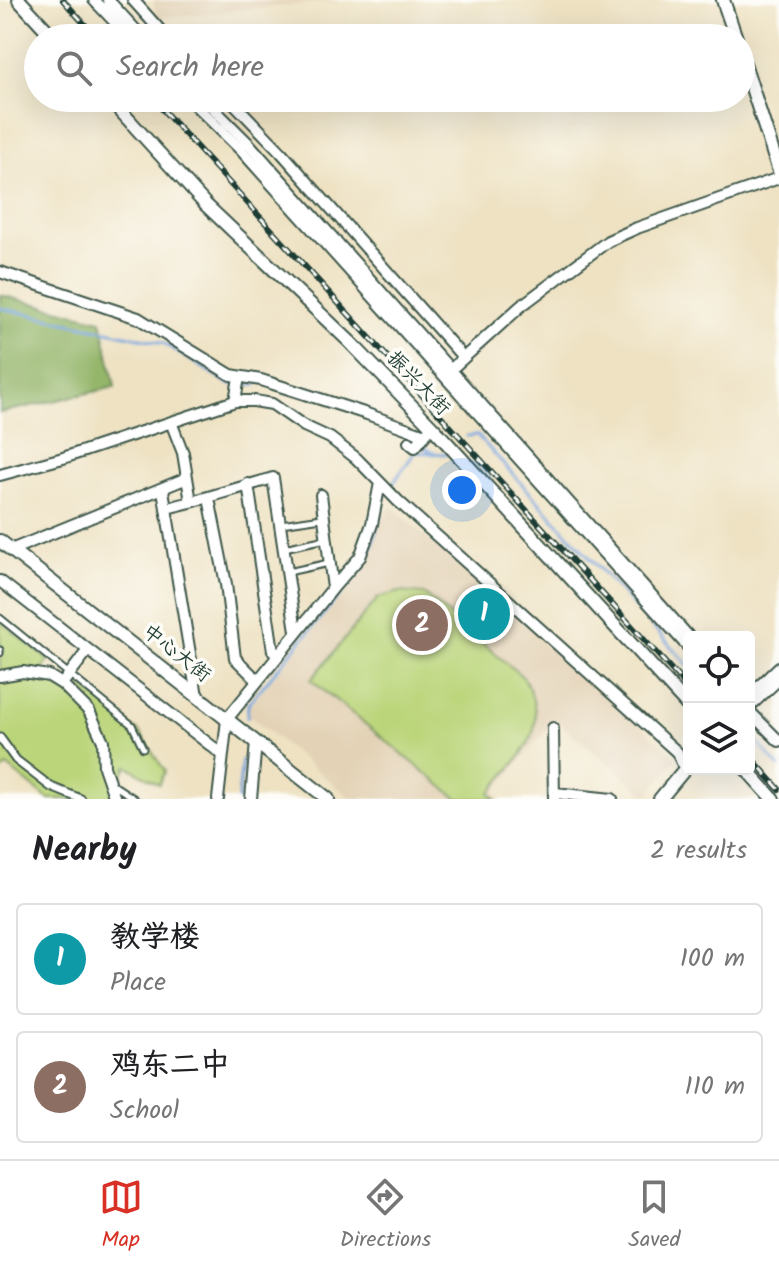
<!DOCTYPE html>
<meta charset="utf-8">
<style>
body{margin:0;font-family:Kalam,"LXGW WenKai TC",sans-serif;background:#f2f2f2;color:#202124}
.controls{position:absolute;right:24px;bottom:24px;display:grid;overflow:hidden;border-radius:8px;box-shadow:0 8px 32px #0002}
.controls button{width:72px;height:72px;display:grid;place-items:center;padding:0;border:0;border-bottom:2px solid #e0e0e0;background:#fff;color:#202124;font:40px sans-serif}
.you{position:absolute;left:462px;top:490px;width:28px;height:28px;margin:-20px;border:6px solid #fff;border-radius:50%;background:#1a73e8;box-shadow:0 0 0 12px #1a73e833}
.badge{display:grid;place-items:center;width:52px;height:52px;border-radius:50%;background:#d93025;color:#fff;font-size:26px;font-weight:700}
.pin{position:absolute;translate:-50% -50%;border:4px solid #fff;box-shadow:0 2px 8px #0006}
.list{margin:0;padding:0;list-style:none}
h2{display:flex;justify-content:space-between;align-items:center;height:104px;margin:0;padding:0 32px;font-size:34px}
h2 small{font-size:26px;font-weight:400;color:#757577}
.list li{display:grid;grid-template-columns:52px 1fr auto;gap:24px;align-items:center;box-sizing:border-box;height:112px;margin:0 16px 16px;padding:0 16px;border:2px solid #e0e0e0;border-radius:8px}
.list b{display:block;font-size:30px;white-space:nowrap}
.list p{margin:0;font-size:26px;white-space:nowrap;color:#757577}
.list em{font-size:26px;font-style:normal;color:#757577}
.icon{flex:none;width:44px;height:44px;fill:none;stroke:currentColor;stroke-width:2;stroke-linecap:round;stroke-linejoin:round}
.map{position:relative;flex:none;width:779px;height:799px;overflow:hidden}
.search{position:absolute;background:#fff;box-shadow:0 8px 32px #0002;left:24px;right:24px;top:24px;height:88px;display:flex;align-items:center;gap:20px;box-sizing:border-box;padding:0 28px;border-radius:44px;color:#757577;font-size:30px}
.sheet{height:360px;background:#fff}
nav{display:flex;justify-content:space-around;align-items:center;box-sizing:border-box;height:112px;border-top:2px solid #e0e0e0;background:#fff;font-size:22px;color:#757577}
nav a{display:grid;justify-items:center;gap:4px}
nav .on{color:#d93025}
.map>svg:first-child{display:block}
.built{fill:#e3d2b5}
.green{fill:#bbd57a;stroke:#6d8957;stroke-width:2}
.forest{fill:#94b66a;stroke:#5a7a4f;stroke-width:2}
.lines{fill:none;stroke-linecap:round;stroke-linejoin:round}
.stream{stroke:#72a2dc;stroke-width:3}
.service-casing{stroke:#3e5649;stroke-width:9}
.pedestrian-casing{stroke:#3e5649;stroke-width:11}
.minor-casing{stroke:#3e5649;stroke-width:14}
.tertiary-casing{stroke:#3e5649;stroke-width:16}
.service{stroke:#fff;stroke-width:5}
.pedestrian{stroke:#fff;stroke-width:7}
.minor{stroke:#fff;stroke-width:10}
.tertiary{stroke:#fff;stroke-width:12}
.rail-casing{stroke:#1f3d34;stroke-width:6}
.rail{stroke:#fdfcf7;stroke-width:3;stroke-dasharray:9;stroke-linecap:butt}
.labels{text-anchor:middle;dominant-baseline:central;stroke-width:7;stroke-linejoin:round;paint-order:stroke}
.street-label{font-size:20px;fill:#1f3d34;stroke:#fdfcf7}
</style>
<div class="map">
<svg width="779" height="799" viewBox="0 0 779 799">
<rect width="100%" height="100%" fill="#fdfcf7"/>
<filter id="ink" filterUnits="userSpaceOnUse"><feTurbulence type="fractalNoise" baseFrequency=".0125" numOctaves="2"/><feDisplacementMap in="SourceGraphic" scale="16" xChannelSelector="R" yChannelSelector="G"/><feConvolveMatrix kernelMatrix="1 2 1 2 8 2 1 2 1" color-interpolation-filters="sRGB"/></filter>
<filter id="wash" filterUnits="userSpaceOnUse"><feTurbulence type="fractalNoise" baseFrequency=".006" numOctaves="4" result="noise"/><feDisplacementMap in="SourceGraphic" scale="32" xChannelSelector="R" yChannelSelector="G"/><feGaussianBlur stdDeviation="1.8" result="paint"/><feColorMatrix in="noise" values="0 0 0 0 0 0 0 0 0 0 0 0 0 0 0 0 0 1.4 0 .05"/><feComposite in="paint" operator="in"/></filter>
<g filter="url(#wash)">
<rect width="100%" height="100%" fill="#eee2c3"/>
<path class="built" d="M154,0h196l-195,18z
M392,507l285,251 -30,38 -92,-77 -59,71 1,9h-145l-107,-87 123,-147 11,-41z"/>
<path class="green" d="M399,592l25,2 100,84c29,54 -2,74 -34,115l6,6h-38l-147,-119 67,-82z
M0,621l48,39 -8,15 28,19 9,-12 53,44 9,5 26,40 -6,13 -32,-18 -9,17 8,16h-78l-41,-33 -7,7v-115l4,-7 -4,-8z"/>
<path class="forest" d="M0,295l101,25 14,67 -115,26z"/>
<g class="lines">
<path class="stream" d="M0,308l163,35 66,41h28
M407,434l27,20
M467,436l10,-1 212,231
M392,485l23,-33 32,2
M247,717l1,-13 117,-139 8,-21 11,-48
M749,733l30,34
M238,799l4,-39"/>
</g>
</g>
<g filter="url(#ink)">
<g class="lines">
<g class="service-casing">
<path id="service" d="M281,524l41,-6
M284,548l42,-9
M288,572l41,-9
M0,618l132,107 11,23
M0,650v3
M112,784l23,15"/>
</g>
<g class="pedestrian-casing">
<path id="pedestrian" d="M0,738l16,22 35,27 30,12"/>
</g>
<g class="minor-casing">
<path id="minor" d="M94,0l36,38
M108,0l35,38
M133,0l34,38
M309,38l52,-5
M188,98l53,52 448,498
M203,98l47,47 439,492
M229,98l52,54 182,205
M0,272l138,46 93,57 30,5 106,34 58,21 7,-8
M448,372l73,-66 87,-65 29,-13 142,-50
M235,401l4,-24
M171,422l12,31 8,49 82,-24 23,153
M409,442l6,5 10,-12
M0,475l63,-17 172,-57h19l18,3 32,22 26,12 26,20 42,43 279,251 8,17
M248,484l25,167 4,5
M163,490l34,206
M209,498l17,86 9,74 22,22
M167,508l24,-6
M11,550l176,-72
M0,581l223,174
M333,588l27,-31 12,-33 8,-41
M0,676l23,-4 26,4 13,8 27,27 14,30 1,26 11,32
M62,684l26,-34
M749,696l30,-29
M749,707l30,-28
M749,711l30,30
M553,728l1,71
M555,793l57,6
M218,799l9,-80 106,-131 -12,-93
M251,799l5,-57"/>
</g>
<g class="tertiary-casing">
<path id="tertiary" d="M19,0l35,38
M723,0l13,38
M741,54l38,117
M109,98l97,107 143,136 87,90 253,276
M0,541l328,258
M746,769l27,30
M660,799l29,-35"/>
</g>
<use href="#service" class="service"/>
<use href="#pedestrian" class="pedestrian"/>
<use href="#minor" class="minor"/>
<use href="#tertiary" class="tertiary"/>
<g class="rail-casing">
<path id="rail" d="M63,0l34,38
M152,98l537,591
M749,755l30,34"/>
</g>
<use href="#rail" class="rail"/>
</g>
</g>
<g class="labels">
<g class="street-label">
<text transform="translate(418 384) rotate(46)">振兴大街</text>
<text transform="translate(176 654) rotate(38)">中心大街</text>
</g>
</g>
</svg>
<div class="controls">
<button><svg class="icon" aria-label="locate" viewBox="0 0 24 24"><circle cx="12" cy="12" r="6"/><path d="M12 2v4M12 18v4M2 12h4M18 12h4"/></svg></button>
<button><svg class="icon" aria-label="layers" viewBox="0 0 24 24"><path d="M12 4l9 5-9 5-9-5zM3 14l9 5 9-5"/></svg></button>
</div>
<div class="you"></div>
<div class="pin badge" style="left:484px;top:614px;background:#0f9aa8">1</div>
<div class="pin badge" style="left:422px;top:625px;background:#8d6e63">2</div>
<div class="search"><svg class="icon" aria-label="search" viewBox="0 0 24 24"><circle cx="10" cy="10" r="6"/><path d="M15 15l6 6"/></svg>Search here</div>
</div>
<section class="sheet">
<h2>Nearby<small>2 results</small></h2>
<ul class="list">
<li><span class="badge" style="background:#0f9aa8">1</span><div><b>教学楼</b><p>Place</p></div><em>100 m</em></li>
<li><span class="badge" style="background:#8d6e63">2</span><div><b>鸡东二中</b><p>School</p></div><em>110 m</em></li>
</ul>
</section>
<nav>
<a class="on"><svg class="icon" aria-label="map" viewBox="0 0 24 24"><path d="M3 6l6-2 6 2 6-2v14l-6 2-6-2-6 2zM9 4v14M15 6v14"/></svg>Map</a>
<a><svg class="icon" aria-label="directions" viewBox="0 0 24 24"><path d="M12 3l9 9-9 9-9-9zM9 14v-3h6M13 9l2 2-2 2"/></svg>Directions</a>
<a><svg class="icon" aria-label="saved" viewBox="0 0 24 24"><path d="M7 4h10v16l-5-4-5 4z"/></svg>Saved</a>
</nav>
